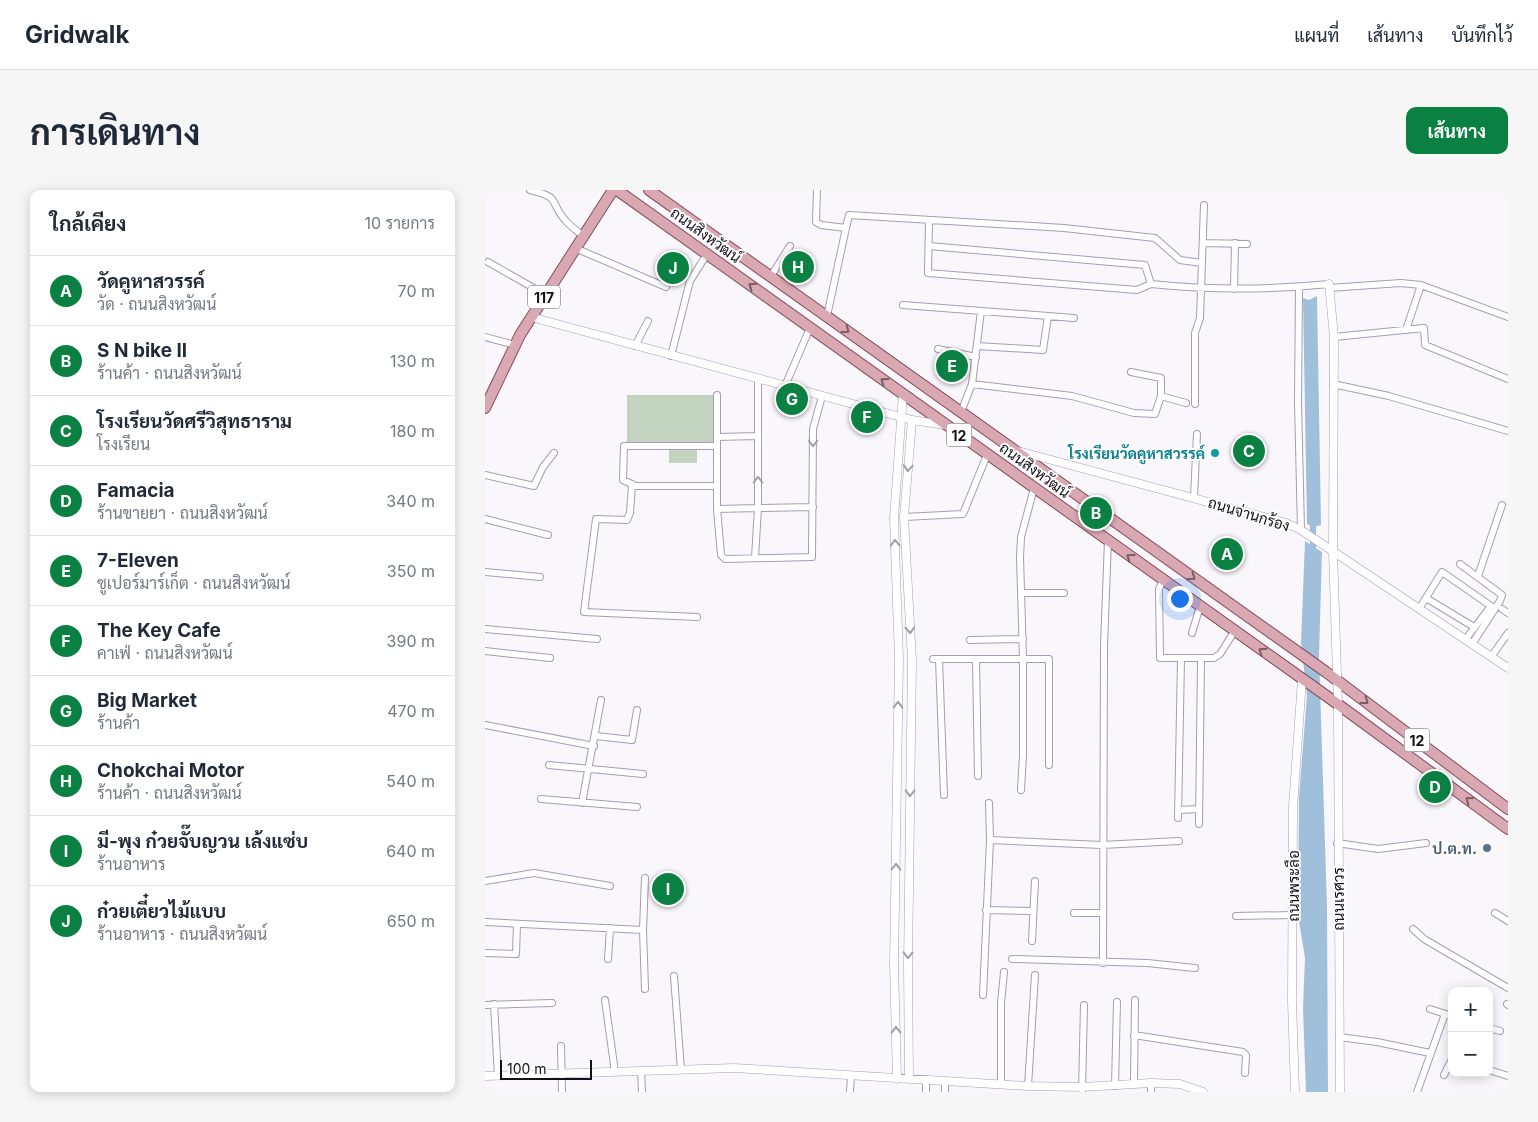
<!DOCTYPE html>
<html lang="th">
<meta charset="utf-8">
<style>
body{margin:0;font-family:Inter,Sarabun,sans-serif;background:#f6f6f7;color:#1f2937}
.controls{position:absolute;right:15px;bottom:15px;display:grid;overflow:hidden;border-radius:10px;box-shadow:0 2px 12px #0003}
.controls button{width:45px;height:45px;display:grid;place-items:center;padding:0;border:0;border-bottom:1px solid #e0e1e3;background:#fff;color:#1f2937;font:25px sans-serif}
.scale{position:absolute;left:15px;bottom:12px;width:92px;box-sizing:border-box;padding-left:5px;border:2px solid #150f19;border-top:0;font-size:14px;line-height:18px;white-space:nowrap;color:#150f19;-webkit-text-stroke:4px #fff;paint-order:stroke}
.you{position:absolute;left:694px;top:408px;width:18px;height:18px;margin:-12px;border:4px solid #fff;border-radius:50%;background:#1a73e8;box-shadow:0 0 0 8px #1a73e833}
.badge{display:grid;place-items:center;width:32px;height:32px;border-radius:50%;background:#0b8043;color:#fff;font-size:16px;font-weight:700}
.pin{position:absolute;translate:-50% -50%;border:2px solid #fff;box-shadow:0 1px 5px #0006}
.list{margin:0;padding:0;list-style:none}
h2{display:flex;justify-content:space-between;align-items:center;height:65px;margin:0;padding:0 20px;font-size:21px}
h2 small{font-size:16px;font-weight:400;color:#747a83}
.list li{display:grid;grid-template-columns:32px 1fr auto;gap:15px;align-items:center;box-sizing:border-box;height:70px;padding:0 20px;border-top:1px solid #e0e1e3}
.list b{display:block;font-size:19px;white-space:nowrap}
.list p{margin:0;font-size:16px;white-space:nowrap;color:#747a83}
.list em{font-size:16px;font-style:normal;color:#747a83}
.map{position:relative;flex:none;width:1023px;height:902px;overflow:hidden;border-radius:10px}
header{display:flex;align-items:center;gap:30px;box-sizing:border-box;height:70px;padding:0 25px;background:#fff;border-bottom:1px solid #e0e1e3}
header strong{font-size:24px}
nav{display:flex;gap:28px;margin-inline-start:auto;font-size:18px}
.intro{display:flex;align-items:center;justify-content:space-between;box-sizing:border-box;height:120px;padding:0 30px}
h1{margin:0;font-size:35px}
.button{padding:12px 22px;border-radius:10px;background:#0b8043;color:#fff;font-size:18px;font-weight:700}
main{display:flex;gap:30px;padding:0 30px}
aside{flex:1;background:#fff;border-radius:10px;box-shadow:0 2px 12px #0003}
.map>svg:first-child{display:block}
.green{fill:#c2d4c0}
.water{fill:#9fbfdb}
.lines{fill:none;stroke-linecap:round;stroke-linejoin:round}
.canal{stroke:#9fbfdb;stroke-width:6}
.minor-casing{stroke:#a99ab7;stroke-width:8}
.tertiary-casing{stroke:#a99ab7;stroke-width:9}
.primary-casing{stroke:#854d5b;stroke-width:12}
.minor{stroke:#fff;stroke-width:6}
.tertiary{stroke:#fff;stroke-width:8}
.primary{stroke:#daa8b2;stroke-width:10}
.oneway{stroke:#785c66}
.oneway2{stroke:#a19fa3}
.culture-dot{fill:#0f9aa8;stroke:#fff;stroke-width:2}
.service-dot{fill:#5c6f8a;stroke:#fff;stroke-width:2}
.labels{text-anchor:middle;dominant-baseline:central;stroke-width:4;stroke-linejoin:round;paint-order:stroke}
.shield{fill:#fff;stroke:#5b575e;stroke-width:1}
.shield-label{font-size:14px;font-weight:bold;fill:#150f19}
.street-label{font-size:15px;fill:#150f19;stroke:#fff}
.culture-label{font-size:15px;font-weight:bold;fill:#0d838f;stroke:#fff;text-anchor:end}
.service-label{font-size:15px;font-weight:bold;fill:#4e5e75;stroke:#fff;text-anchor:end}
</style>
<header>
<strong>Gridwalk</strong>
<nav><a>แผนที่</a><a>เส้นทาง</a><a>บันทึกไว้</a></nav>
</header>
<div class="intro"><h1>การเดินทาง</h1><a class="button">เส้นทาง</a></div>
<main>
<aside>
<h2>ใกล้เคียง<small>10 รายการ</small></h2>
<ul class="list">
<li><span class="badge">A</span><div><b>วัดคูหาสวรรค์</b><p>วัด · ถนนสิงหวัฒน์</p></div><em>70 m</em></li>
<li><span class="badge">B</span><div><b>S N bike II</b><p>ร้านค้า · ถนนสิงหวัฒน์</p></div><em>130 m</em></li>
<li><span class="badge">C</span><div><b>โรงเรียนวัดศรีวิสุทธาราม</b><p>โรงเรียน</p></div><em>180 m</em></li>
<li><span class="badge">D</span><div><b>Famacia</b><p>ร้านขายยา · ถนนสิงหวัฒน์</p></div><em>340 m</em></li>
<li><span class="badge">E</span><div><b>7-Eleven</b><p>ซูเปอร์มาร์เก็ต · ถนนสิงหวัฒน์</p></div><em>350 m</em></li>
<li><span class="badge">F</span><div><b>The Key Cafe</b><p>คาเฟ่ · ถนนสิงหวัฒน์</p></div><em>390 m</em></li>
<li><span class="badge">G</span><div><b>Big Market</b><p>ร้านค้า</p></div><em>470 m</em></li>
<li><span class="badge">H</span><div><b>Chokchai Motor</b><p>ร้านค้า · ถนนสิงหวัฒน์</p></div><em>540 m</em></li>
<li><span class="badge">I</span><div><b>มี-พุง ก๋วยจั๊บญวน เล้งแซ่บ</b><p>ร้านอาหาร</p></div><em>640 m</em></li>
<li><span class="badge">J</span><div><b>ก๋วยเตี๋ยวไม้แบบ</b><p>ร้านอาหาร · ถนนสิงหวัฒน์</p></div><em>650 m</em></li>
</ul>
</aside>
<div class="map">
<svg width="1023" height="902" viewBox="0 0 1023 902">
<rect width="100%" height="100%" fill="#f9f6fc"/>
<path class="green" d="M142,205h90v51h-20v17h-28v-17h-42z"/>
<path class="water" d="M832,106l4,229 -8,2 -6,-3 -4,-226 6,2z
M820,351l17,11 -3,103 8,252 1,185h-22l-3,-84 2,-50 -7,-43 1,-118 8,-102 -6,-52z"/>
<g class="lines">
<path class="canal" d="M828,363v-35"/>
<g class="minor-casing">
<path id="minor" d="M45,0c33,8 18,11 35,30 5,6 12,11 18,16
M332,0l-1,32 5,3 25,3 -19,88
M444,30l-1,53 209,17 14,-6
M361,38l3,-13 215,13 91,10 25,22 22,3
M718,53l44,1
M444,56l216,19 6,19c59,6 119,6 178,0
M90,58l91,39
M3,72l58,33
M286,86l19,-30
M814,97l-1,115 3,128
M844,98l72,-5 20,2 87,32
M749,99l1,-46
M418,115l171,13
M921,140l15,-45
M0,147l30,8
M849,147l90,-9 1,17 83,34
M150,156l13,-25
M492,156l66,4 5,-34
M453,159l38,8
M186,166l19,-75 17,-27
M646,182l30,6v18
M273,189v129l55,-1
M487,194l100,12 62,17 21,1 6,-18 25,7
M848,194l56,12 119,35
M300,196l25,-58
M232,205v114l4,46 4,4 87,-2 1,-128 9,-33
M710,214v-71l5,-15 4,-113
M476,222l11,-28 9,-73
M232,247l40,-1
M232,256h-93l-1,34 13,6h81
M0,285l49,11 9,-19 11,-14
M147,295l-2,28 -3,7 -31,-1 -12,93 113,5
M709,307l3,-63
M232,319l41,-1 -3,50
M419,327l59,-3 24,-59
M0,329l63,16
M975,374l42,31 -2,6 -28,43
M0,382l55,5
M993,386l24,-71
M678,390l-4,9 1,69h54l6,-4 14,-22
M536,403h43
M941,408l48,29
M934,419l23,-37 49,34 -26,34
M1017,419l6,4
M0,439l112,10
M707,443l8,-27
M485,450l53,-1
M0,461l65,7
M1006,467l17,-24
M448,469h116v106
M454,469l5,136
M491,469l2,117
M0,535l109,21
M111,546l36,4 5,-30
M64,575l94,9
M536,600l2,-35v-97l-3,-101 1,-20 13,-49
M56,609l96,8
M97,613l19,-103
M694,620l20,-1
M693,628l3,-159
M714,634l2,-164
M505,650l112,5 77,-4
M852,653l41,6 48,-6
M0,691l49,-8 76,13
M501,720l47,1
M589,723h29
M1010,723l13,8
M751,726l57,-1
M0,732l158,8 2,59
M928,739l11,10 84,49
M158,740l2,-52
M547,751l3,-60
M0,763l31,1 1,-30
M123,769l2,-31
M527,769l135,4 48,5
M618,773l1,-317 4,-106
M189,786l7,94
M498,805l7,-155 -1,-37
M120,810l10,72
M9,814l4,72
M1022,814l1,1
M0,815l67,-2
M945,819l22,7
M1004,838l11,3
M649,845l109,17 3,3 -1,18
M854,847l38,5 53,11
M76,856l1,46
M1004,880l19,6
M156,881l1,21
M959,885l8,-16
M516,894v-81l3,-31
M649,894l1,-84
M543,896l7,-111
M630,896l2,-84
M365,902l1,-16
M441,902v-11
M460,902v-10
M597,902l2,-87
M666,902v-9
M932,902l28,-78"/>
</g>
<g class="tertiary-casing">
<path id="tertiary" d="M844,94l5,53 -1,215 5,153 2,387
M46,127l381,103 33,5
M533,261l268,72 15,7 207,138
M0,886l249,-8 294,18 54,1 69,-4 29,1 23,8
M412,889l-3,-115 5,-305 -5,-141 9,-124
M424,889l-1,-114 4,-305 -8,-143 8,-97
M810,902l-3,-91 1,-194 9,-127"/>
</g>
<g class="primary-casing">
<path id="primary" d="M132,0l711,507 180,132
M164,0l677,482 182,137
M0,218l35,-73 93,-145"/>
</g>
<use href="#minor" class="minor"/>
<use href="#tertiary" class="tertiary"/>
<use href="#primary" class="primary"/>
</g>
<defs><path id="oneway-chevron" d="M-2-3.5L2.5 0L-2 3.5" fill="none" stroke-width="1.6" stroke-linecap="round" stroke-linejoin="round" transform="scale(1.25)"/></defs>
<g class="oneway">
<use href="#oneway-chevron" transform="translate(267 96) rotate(-145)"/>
<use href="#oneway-chevron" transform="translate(361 140) rotate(36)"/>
<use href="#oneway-chevron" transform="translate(399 191) rotate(-144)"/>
<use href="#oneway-chevron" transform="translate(645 367) rotate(-144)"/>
<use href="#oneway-chevron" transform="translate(707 387) rotate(36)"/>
<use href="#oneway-chevron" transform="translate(777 461) rotate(-145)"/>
<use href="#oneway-chevron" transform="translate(880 511) rotate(37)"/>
<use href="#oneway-chevron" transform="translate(984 610) rotate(-144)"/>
</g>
<g class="oneway2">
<use href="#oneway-chevron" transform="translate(328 253) rotate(90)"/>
<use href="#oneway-chevron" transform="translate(423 278) rotate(94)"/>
<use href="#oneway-chevron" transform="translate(273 290) rotate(-90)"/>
<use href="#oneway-chevron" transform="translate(410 353) rotate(-93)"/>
<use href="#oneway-chevron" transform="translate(425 440) rotate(87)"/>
<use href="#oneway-chevron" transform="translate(413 515) rotate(-89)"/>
<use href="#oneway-chevron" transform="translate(425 603) rotate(91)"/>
<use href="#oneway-chevron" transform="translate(411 677) rotate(-89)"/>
<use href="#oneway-chevron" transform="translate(423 765) rotate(91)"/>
<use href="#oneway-chevron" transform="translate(411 840) rotate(-91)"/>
</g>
<circle class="culture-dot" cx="730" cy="263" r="5"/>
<circle class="service-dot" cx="1002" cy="658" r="5"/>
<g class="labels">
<g class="shield">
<rect x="43" y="95.5" width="32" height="23" rx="4"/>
<rect x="461.5" y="233.5" width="25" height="23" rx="4"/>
<rect x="919.5" y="538.5" width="25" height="23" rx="4"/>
</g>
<g class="shield-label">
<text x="59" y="107">117</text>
<text x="474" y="245">12</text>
<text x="932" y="550">12</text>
</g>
<g class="street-label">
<text transform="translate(221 45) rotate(36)">ถนนสิงหวัฒน์</text>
<text transform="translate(550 280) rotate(36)">ถนนสิงหวัฒน์</text>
<text transform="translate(764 324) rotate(17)">ถนนจ่านกร้อง</text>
<text transform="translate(808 696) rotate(-90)">ถนนพระลือ</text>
<text transform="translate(853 709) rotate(-90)">ถนนเรศวร</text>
</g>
<g class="culture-label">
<text x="720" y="263">โรงเรียนวัดคูหาสวรรค์</text>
</g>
<g class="service-label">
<text x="992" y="658">ป.ต.ท.</text>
</g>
</g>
</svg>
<div class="controls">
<button>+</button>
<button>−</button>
</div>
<div class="scale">100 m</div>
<div class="you"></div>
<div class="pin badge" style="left:742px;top:364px">A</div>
<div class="pin badge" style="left:611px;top:323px">B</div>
<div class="pin badge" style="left:764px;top:261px">C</div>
<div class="pin badge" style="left:950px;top:597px">D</div>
<div class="pin badge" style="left:467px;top:176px">E</div>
<div class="pin badge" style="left:382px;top:227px">F</div>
<div class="pin badge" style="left:307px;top:209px">G</div>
<div class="pin badge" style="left:313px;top:77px">H</div>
<div class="pin badge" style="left:183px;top:699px">I</div>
<div class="pin badge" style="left:188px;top:78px">J</div>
</div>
</main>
